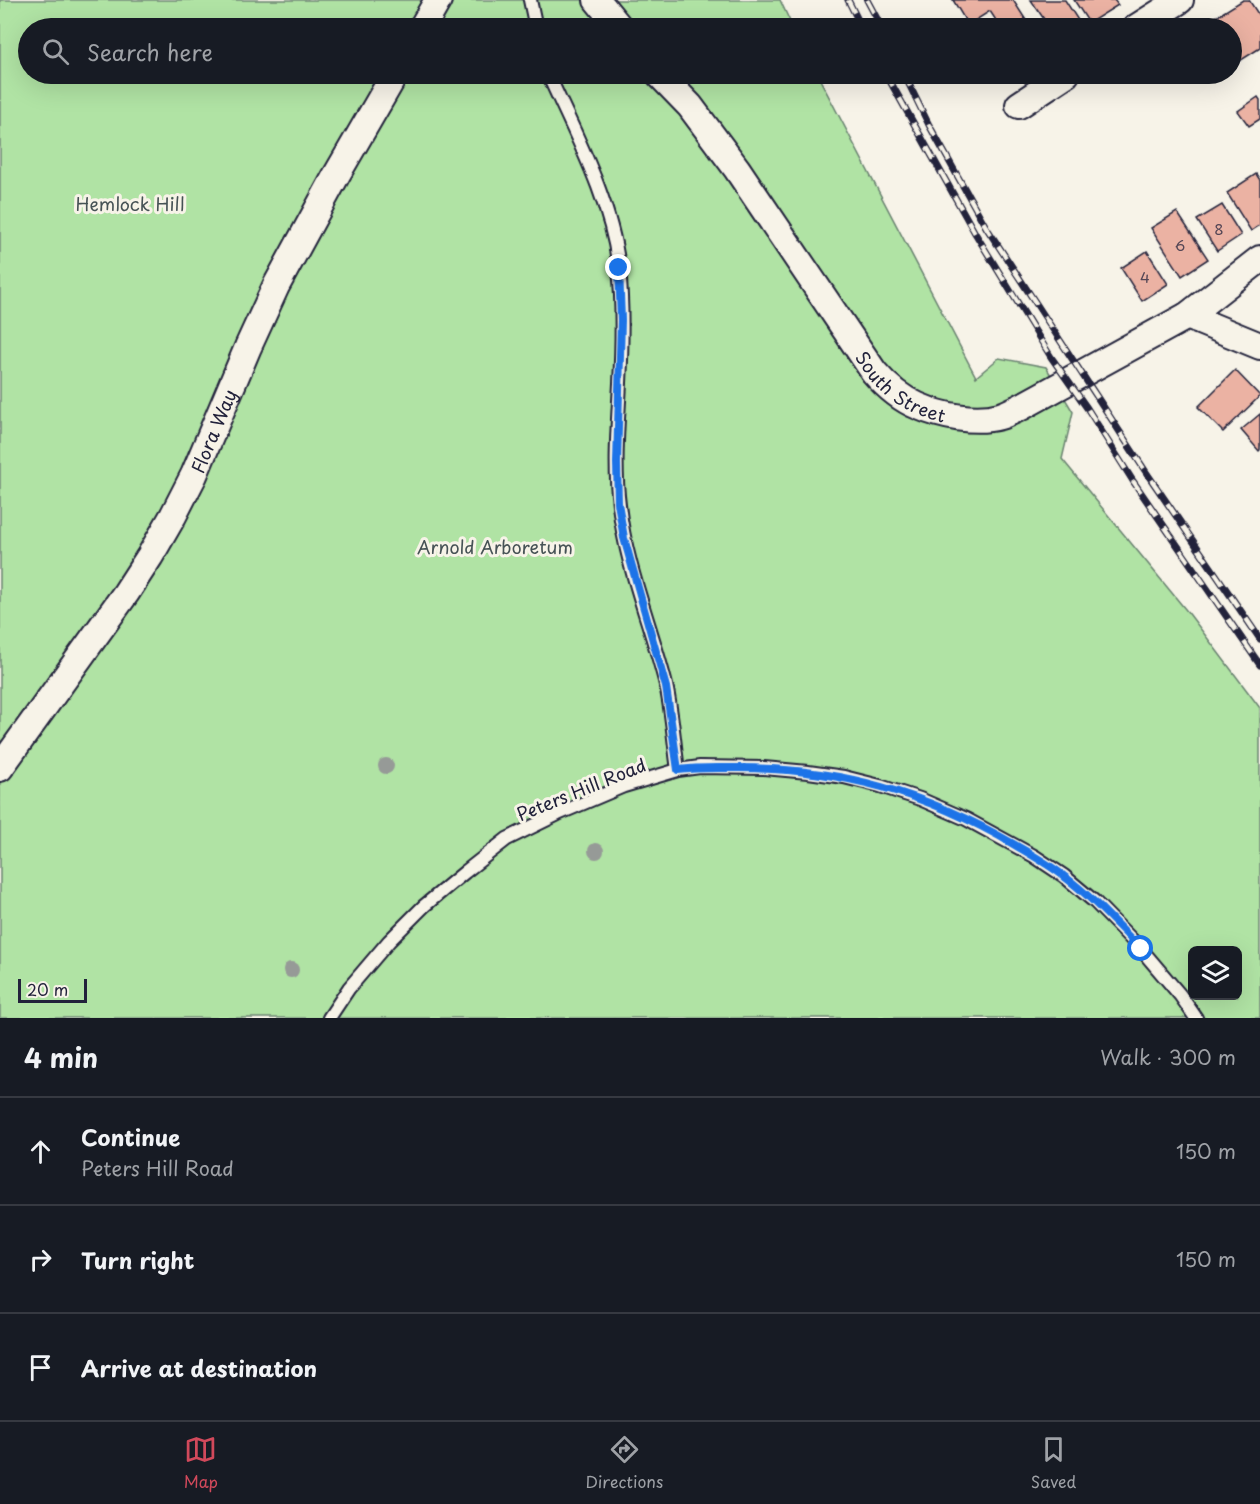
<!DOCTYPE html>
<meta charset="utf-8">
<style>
body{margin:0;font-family:"Playpen Sans",sans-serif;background:#20242c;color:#f1f3f6}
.controls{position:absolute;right:18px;bottom:18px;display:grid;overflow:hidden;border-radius:9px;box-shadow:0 6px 24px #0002}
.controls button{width:54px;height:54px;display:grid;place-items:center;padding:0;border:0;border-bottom:2px solid #363941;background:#171b24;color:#f1f3f6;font:30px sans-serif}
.scale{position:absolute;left:18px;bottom:15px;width:69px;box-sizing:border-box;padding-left:6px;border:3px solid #22223b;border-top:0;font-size:16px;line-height:21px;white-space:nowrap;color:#22223b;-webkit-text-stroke:4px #f7f3e8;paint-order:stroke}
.stop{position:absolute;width:18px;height:18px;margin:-14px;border:4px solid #1a73e8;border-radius:50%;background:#fff}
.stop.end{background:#1a73e8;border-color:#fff;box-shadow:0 2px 6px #0008}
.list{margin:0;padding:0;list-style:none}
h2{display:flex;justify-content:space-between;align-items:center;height:78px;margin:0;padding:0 24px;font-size:26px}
h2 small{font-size:20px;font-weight:400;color:#9ea1a6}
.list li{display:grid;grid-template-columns:39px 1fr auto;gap:18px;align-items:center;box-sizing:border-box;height:108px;padding:0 24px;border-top:2px solid #363941}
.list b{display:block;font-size:22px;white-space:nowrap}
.list p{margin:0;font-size:20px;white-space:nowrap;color:#9ea1a6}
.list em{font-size:20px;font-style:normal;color:#9ea1a6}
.icon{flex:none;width:33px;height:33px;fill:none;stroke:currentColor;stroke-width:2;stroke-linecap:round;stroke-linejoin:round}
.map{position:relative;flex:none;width:1260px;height:1018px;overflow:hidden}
.search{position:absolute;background:#171b24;box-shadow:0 6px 24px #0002;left:18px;right:18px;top:18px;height:66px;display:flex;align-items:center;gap:15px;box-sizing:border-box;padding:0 21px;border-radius:33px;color:#9ea1a6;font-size:22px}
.sheet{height:402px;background:#171b24}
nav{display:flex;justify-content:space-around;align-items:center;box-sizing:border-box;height:84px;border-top:2px solid #363941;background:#171b24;font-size:16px;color:#9ea1a6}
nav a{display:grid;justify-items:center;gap:3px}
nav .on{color:#d1495b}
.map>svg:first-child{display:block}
.green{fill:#b0e3a4;stroke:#698270;stroke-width:1.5;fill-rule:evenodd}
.building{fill:#ebb2a3;stroke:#22223b;stroke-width:1.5}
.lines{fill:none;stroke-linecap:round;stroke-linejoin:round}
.lane-casing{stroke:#22223b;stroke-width:16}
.street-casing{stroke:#22223b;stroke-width:30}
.lane{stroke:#f7f3e8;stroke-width:12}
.street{stroke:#f7f3e8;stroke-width:26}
.rail-casing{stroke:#22223b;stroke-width:7}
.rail{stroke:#f7f3e8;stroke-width:4.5;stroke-dasharray:14;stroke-linecap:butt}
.tree{fill:#969a97}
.route{stroke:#1a73e8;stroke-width:8}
.labels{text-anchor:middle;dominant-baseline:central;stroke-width:6;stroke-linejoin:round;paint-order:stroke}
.number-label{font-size:15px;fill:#544655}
.park-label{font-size:18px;fill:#465255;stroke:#f7f3e8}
.street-label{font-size:18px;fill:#22223b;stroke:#f7f3e8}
</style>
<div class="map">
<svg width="1260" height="1018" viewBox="0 0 1260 1018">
<rect width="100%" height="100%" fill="#f7f3e8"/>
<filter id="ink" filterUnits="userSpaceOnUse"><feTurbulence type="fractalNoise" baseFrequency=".0167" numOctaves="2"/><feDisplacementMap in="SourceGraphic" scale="12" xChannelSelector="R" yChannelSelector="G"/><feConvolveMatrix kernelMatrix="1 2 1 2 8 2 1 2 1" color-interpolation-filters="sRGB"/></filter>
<g filter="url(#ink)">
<path class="green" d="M0,0h780l13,28h-765v46h789l159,303 23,-19 47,9 27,45 -11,47 128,156 70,93v310h-1260zM1192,950h46v46h-46z"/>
<path class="building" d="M953,0h60l18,28h-30l-11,-17 -22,14z
M1031,0h34l18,28h-33z
M1074,0h40l4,5 -29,18z
M1243,0h6l11,17v31l-28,18v-38h-34z
M1258,97l2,3v19l-11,7 -11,-15z
M1256,174l4,6v45l-9,6 -24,-38z
M1222,205l19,30 -24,16 -20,-31z
M1177,212l31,47 -26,17 -31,-48z
M1147,251l21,33 -26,17 -21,-33z
M1235,370l25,26 -37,36 -25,-25z
M1260,414v36l-1,1 -18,-21z"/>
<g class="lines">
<g class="lane-casing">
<path id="lane" d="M530,0l6,28
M548,74c27,60 64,128 71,195 4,37 3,76 1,114 -2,40 -6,82 -1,122 7,62 32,120 47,180 6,28 8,57 12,85
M329,1018l20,-30 40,-47 35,-35 41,-34 42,-33 51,-25 66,-28 54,-16 22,-3 64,1 44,4 36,5 36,9 40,13 46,20 68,37 30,20 31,26 46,47 39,46 16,23"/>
</g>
<g class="street-casing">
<g id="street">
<path d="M597,0l23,28"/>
<path d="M422,28l16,-28"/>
<path d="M1136,28l44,-28"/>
<path id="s1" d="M659,74l31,32 47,63 137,203c12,14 27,27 44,34 23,10 57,17 82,10 7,-2 14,-6 21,-9l166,-91 73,-57"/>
<path d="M1019,105l47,-31"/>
<path d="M1187,316l73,30"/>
<path id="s2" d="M0,768l126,-175 24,-37 23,-40 21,-41 54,-128 28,-61 61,-112 58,-100"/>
</g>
</g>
<use href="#lane" class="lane"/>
<use href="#street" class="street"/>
<g class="rail-casing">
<path id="rail" d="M848,0l14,28
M867,0l15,28
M886,74l89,159 76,124 36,51 46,73 127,184
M904,74l25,51 57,102 160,245 114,167"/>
</g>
<use href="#rail" class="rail"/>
</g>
<g class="tree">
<circle cx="386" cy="766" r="8"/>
<circle cx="596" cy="851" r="8"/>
<circle cx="291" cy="970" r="8"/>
</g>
</g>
<g class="lines" filter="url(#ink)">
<path class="route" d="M619,268l2,52 -4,143 1,40 6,35 42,149 12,83c21,-3 39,-2 60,-2 102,0 189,25 277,77 17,10 35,20 50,32 28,21 51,47 76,72"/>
</g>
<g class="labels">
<g class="number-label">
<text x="1219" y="228">8</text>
<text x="1180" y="244">6</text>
<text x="1145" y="276">4</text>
</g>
<g class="park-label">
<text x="130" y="203">Hemlock Hill</text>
<text x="495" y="546">Arnold Arboretum</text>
</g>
<g class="street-label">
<text stroke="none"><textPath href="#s1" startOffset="399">South Street</textPath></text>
<text stroke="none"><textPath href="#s2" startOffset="400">Flora Way</textPath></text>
<text transform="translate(581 789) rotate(-22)">Peters Hill Road</text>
</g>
</g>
</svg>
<div class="controls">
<button><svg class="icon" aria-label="layers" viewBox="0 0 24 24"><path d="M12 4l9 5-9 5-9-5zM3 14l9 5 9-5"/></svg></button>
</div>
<div class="scale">20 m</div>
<div class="stop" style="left:1141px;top:949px"></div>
<div class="stop end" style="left:619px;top:268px"></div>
<div class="search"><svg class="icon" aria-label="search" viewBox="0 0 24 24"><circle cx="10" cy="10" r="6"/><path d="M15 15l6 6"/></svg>Search here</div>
</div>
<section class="sheet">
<h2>4 min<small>Walk · 300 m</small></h2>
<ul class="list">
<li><svg class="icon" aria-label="ahead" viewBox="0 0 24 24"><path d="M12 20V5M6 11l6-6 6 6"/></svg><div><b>Continue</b><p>Peters Hill Road</p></div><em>150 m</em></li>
<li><svg class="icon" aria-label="right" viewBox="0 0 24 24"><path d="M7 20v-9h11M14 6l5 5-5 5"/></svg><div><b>Turn right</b></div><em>150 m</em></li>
<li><svg class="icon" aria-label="arrive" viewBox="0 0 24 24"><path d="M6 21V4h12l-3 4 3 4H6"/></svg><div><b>Arrive at destination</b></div></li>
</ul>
</section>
<nav>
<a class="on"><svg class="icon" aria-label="map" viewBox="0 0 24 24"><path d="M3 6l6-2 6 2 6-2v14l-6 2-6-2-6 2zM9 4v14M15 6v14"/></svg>Map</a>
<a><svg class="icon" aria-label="directions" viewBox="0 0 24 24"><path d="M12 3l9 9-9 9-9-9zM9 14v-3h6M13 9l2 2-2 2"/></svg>Directions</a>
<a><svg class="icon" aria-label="saved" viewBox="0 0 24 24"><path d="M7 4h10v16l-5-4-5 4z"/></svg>Saved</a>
</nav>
